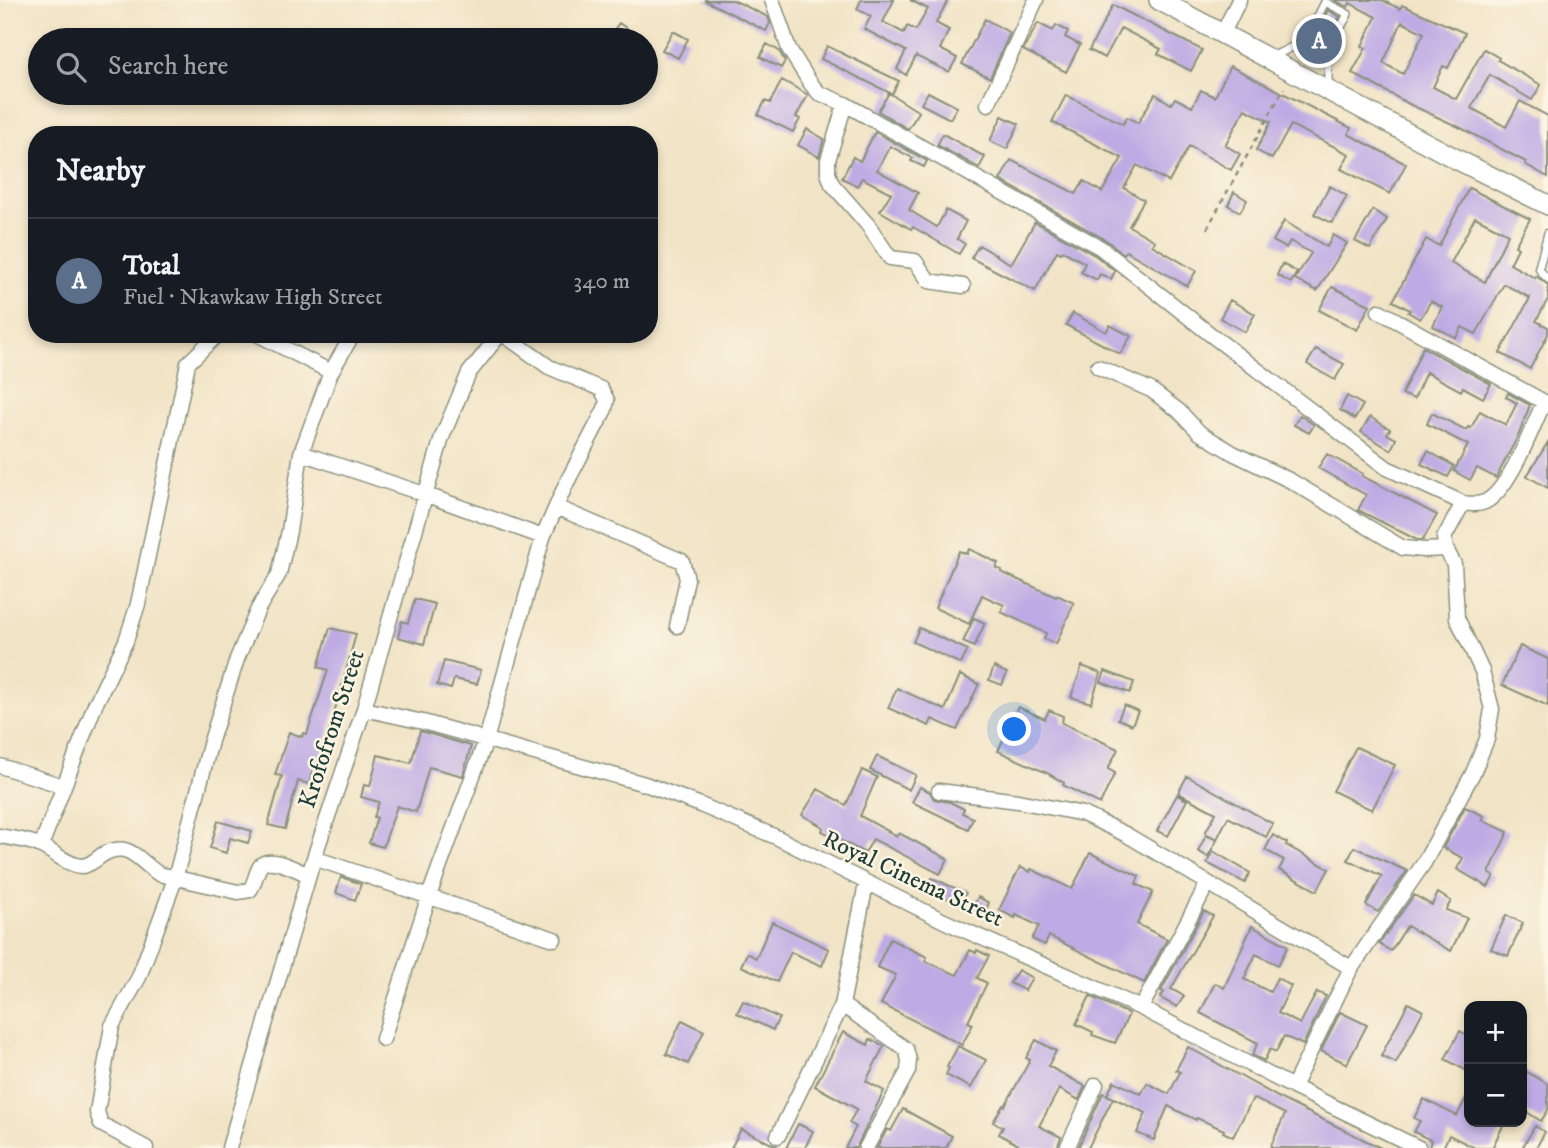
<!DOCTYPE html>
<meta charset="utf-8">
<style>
body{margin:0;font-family:"IM FELL DW Pica",serif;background:#20242c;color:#f1f3f6}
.controls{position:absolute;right:21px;bottom:21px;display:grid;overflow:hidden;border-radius:14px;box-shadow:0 4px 10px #0003}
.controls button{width:63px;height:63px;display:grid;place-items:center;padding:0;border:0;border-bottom:2px solid #363941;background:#171b24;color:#f1f3f6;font:35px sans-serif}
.you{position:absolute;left:1015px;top:730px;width:24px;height:24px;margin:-18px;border:5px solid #fff;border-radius:50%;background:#1a73e8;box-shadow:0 0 0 10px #1a73e833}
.badge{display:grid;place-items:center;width:46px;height:46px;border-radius:50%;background:#d1495b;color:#fff;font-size:23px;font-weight:700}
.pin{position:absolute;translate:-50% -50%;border:4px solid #fff;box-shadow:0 2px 7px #0006}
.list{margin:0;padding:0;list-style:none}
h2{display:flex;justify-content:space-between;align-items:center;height:91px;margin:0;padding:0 28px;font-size:30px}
h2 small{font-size:23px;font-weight:400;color:#9ea1a6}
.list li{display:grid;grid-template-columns:46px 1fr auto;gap:21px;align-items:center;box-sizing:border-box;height:126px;padding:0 28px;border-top:2px solid #363941}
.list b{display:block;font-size:26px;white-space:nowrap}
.list p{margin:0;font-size:23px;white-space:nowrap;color:#9ea1a6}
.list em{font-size:23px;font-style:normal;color:#9ea1a6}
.icon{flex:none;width:38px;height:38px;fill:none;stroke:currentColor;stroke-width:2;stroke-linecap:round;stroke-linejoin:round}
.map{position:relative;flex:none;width:1548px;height:1148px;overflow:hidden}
.search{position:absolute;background:#171b24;box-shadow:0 4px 10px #0003;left:28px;top:28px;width:630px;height:77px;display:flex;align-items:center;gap:18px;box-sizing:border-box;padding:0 24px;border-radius:38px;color:#9ea1a6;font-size:26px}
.panel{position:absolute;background:#171b24;box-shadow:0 4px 10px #0003;left:28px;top:126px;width:630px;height:217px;border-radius:28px}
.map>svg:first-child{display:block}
.building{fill:#beaae4;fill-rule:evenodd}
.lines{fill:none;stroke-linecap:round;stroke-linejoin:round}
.lane-casing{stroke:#88907c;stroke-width:10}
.street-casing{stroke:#88907c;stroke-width:17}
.secondary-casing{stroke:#88907c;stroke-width:22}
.path{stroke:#88907c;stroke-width:2.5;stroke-dasharray:5 5;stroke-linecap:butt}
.lane{stroke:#fff;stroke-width:7}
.street{stroke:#fff;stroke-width:14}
.secondary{stroke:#fff;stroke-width:19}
.labels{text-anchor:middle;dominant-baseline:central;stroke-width:5;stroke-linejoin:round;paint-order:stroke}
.street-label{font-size:24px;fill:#1f3d34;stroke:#fcf5e5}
</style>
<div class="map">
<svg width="1548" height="1148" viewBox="0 0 1548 1148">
<rect width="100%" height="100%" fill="#fcf5e5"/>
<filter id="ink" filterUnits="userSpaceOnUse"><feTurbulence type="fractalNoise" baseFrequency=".0143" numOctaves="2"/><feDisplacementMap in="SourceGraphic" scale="14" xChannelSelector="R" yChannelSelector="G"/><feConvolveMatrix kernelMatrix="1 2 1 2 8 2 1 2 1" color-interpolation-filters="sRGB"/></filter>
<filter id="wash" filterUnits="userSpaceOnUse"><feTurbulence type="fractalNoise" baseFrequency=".00686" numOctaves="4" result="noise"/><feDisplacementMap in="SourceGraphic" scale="28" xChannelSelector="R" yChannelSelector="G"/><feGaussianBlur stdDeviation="1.57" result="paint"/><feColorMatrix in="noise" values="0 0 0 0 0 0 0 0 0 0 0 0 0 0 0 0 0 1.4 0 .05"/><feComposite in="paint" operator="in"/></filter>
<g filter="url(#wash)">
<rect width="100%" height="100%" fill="#f1e3c5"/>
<g id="blocks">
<path class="building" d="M704,0h29l35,17 2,6 -4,8z
M861,0h33l-11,22 21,11 3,-7 9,4 12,-21 -18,-9h38l-12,23 13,7 -9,19 17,9 -8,14 -33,-16 -10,19 -9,-6 9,-18 -42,-22 7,-13 -14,-7z
M1334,0h48l18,9 2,-4 63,28 -17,35 -5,-2 -10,21 23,12 28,-50 15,9 -1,2 43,25 -9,15 -42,-25 -19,33 35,19 14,-26 28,15v61l-23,-13 1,-2 -67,-35 -48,-22 -59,-32 14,-25 -4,-2 14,-29 -26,-14 -2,4zM1402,22l22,11 -21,41 -20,-11z
M1113,5l89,45 -11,21 -33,-17 3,-5 -40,-21 -16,30 -16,-8z
M1328,10l12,7 -15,26 -11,-6z
M985,19l25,14 -20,45 -28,-14z
M619,23l25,17h-38z
M1038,23l15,8 3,-6 12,6 -3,6 15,8 -14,27 -43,-22z
M673,31l15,8 -10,19 -16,-8z
M767,44l12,7 6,10 -4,7 -21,-11z
M827,46l72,35 -7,13 -71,-35z
M1230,66l121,62 -3,6 58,30 -16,30 -49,-25 8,-15 -58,-29 -19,34 -16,-9 15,-28 -26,-13 -20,36 15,9 -9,16 -42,-24 -20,36 -32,-17 -13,23 20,12 -15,26 26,15 -3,4 44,26 -9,15 -61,-35 -2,3 -18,-14 -106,-60 11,-20 65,34 8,-13 18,11 20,-34 -70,-36 14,-27 57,29 4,-7 11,6 17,-29 16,10 4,-6 17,9 9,-17 14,7z
M782,80l26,15 -12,22 4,2 -7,13 -35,-17 7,-14 5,2z
M928,92l29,15 -7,12 -29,-15z
M889,93l30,19 -11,17 -30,-18z
M1002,116l17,8 -12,25 -17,-8z
M807,129l17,10 -5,18 -21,-12z
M875,132l52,29 -3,6 -13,-6 2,-3 -23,-12 -13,24 41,23 -9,17 28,17 9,-17 20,11 -9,18 8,5 -6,10 -46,-27 -2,2 -31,-18 11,-18 -29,-15 -5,8 -15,-8 11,-21 7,4z
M943,134l42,23 -6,11 -42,-23z
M1330,186l17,10 -15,27 -18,-9z
M1469,188l61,31 -15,27 3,2 -8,16 25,14 1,-2 12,9v14l-12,22 12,6v7l-18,35 -30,-16 30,-55 -26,-14 -28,50 -14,-7 -6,11 -23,-12 9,-19 -11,-6 -11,18 -12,-7 2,-2 -17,-9 33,-62 13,7zM1475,217l33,17 -23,48 -34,-19z
M1234,192l13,8 -7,12 -12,-7z
M1373,210l14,9 -17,30 -15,-8z
M1284,221l43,26 6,-12 14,8 -30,48 -22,-12 16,-26 -21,-12 -4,7 -13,-7z
M1035,222l61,34 19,15 -4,8 -11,-5 -3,6 -16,-8 4,-9 -22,-12 -2,2 -4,-2 -22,40 -64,-33 8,-13 32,19z
M1282,264l15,8 -6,11 -14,-8z
M1332,287l38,18 -13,25 -38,-20z
M1230,300l25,14 -10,18 -25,-14z
M1073,313l33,19 4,-7 21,11 -11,18 -54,-29z
M1423,347l68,37 -8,14 -20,-11 -2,4 -35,-19 -12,27 -12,-5z
M1316,349l28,15 -9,16 -28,-16z
M1508,393l22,12 -11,29 -23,44 -19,-10 -7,12 -16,-9 14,-26 -41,-21 5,-11 34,17 2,-3 3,1 9,-17 26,14 11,-22 -11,-6z
M1347,396l16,9 -8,14 -15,-9z
M1300,415l14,10 -5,8 -15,-8z
M1370,417l20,12 -3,5 9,5 -5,11 -30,-18z
M1548,442v46l-21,-12z
M1428,451l26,15 -6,11 -27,-13z
M1327,454l36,20 -1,2 75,39 -14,25h-6l-59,-30 8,-15 -48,-27z
M969,549l29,14 -2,5 6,2 -1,2 55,25 1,-2 17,8 -18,41 -12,-5 2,-6 -45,-21 3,-7 -22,-10 -13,29 -34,-16 24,-57 8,3z
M415,599l20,5 -11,40 -26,-7 4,-16 6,2z
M974,618l11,5 -11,24 -11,-5z
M330,628l26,6 -30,108 -8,22 -4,-1 -5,21 -11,-3 -13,48 -17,-4 14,-49 -7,-1 14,-43 13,5 1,-4 4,1 21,-64 -10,-3z
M919,628l49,22 -7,14 -48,-22z
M1520,646l28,13v47l-46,-21z
M444,661l37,9 -4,14 -23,-5 -3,10 -14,-4z
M1082,666l19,7 -10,30 -20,-6z
M994,667l13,6 -5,12 -13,-5z
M1105,671l29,11 -4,11 -29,-11z
M960,675l19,9 -22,46 -25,-11 -3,7 -41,-18 9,-20 48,22z
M1124,705l14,6 -6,14 -14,-6z
M1018,707l27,12 4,-9 14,6 -1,7 56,26 -10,20 7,4 -15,31 -37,-19 1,-2 -17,-10 -49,-22z
M420,731l51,15 -8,30 -34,-9 -13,45 -19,-6 -14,41 -14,-4 8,-25 -3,-1 5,-15 -18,-5 3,-12 6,1 8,-31 33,8z
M1356,747l39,18 -23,45 -39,-19z
M877,756l39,19 -7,15 -39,-20z
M862,770l15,7 -17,39 37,20 2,-3 49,26 -8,15 -67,-35 -8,14 -43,-22 1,-4 -21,-12 16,-26 28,16z
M1187,776l86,48 -7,13 -38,-20 -11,22 -12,-6 11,-20 -38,-20z
M920,787l10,5 4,7 16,3 14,7 -2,4 11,5 -5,11 -56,-27z
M1177,795l10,5 -19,36 -11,-5z
M1465,807l19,9 -2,4 26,12 -19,41 5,3 -6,11 -31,-18 6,-11 -20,-10z
M218,821l34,10 -4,12 -18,-5 -4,15 -16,-5z
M1206,835l11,5 -9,17 -10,-6z
M1273,835l14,8 -1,2 43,24 -12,22 -38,-21 5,-10 -19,-10z
M1354,847l53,24 -29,41 -12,-7 16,-29 -34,-16z
M1213,851l37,22 -5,10 -38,-20z
M1090,853l49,23 -3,8 17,8 -16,32 30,15 -23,44 -95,-47 -4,9 -13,-6 7,-13 -23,-11 -1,3 -16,-8 21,-43 10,5 1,-3 41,20z
M341,877l20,7 -6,16 -19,-7z
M932,878l34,15 -6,11 -22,-10 -1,2 -11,-5z
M1438,893l13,8 -5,9 21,8 -16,33 -44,-25 -16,25 -12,-7 35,-49 18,10z
M978,897l11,6 -5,11 -12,-5z
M1204,911l9,5 -42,73 13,7 -7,11 -17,-9 4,-6 -3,-1z
M1506,915l17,8 -15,33 -17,-7z
M772,922l57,27 -7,17 -31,-14 -14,30 -36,-16 6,-13 9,5z
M1252,926l36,20 -10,19 -22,-11 -12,25 26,13 7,-14 14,8 -13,27 22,11 17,-32 9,4 -23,49 -19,-9 -8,16 -6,-3 -6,12 -12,-6 6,-12 -58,-30 15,-30 9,5z
M890,939l37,18 -2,4 32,14 13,-25 6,3 1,-3 12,6 -12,22 10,5 -19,39 5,2 -11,21 -81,-41 15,-29 -19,-8z
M1018,970l14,8 -7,13 -15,-8z
M1090,996l39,18 -14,29 -23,-8 1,-3 -17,-8z
M743,1001l36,17 -6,12 -36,-17z
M1408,1003l15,8 -27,52 -15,-7z
M1340,1012l27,13 -20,39 -26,-13z
M682,1020l22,11 -16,33 -22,-10z
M1460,1031l9,5v36l-24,-13z
M843,1032l25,13 2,-6 14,7 -18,35 18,10 -28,57h-11l11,-21 -7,-4 8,-14 -42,-23z
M1036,1040l20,11 -8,15 37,20 -6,14 -20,-11 -20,37 22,11 -4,11h-33l-25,-14 4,-7 -10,-5 10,-17 2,1 25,-46 -4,-2z
M958,1046l28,14 -15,28 -25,-13 3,-7 -2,-1z
M1188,1047l97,54 96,47h-111l15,-34 -32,-16 -20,39 -10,-5 1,-2 -27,-12 -1,2 -28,-14 -14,34 -17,-7 9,-20 -39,-18 7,-14 27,13 6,-11 22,11 11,-22 -4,-2z
M1522,1069l26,15v26l-7,11 -19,-12z
M1469,1092v30h36l-13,26h-17l-26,-13 -6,13h-14l2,-8 -17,-8 6,-11 -6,-3 10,-19 33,17z
M1103,1093l10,5 -25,50h-10z
M903,1109l49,27 -6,12h-69l10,-19 4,2z
M798,1124l15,7 -8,17h-19z
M1535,1126l10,6 -9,16h-14z
M741,1129l33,16 7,3h-50z"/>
</g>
</g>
<g filter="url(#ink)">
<use href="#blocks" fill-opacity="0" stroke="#88907c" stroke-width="2"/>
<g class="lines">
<g class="lane-casing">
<path id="lane" d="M1306,40l22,11
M1272,57l34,-17 19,-38 23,12 -20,37v37
M1548,233l-9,34 2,5 7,7"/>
</g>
<g class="street-casing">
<path id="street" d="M772,0l17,49 22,35 8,9 26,11 256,144 109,86 177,134 76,35c8,1 15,2 22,-1 24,-11 47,-74 59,-100l-165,-91
M1222,35l17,-35
M845,104l-17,56v13l4,11 36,41 22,33 25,3 14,20 34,5
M988,104l48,-104
M257,334l74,38
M1098,367l53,23 28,21 21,22 33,20 58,28 42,25 70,42 21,2 22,-1
M301,453l123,41 119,43
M556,507l126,54 5,18 -10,47
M364,709l59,13 222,62 53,20 78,33 170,85 195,86 152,79 126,61
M0,766l63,20
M939,791l79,10 65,13 44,21 81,48
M0,836c14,3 31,4 43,11 12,6 26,19 40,19 7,-1 14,-7 19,-11 28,-16 37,7 57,19l79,18 12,-2c5,-7 6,-19 11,-25 11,-10 37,6 48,10
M41,846l54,-141 31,-64 12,-37 50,-241 30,-29
M314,858l240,81
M842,1005l64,44 3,11 -1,11 -42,77
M1141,1008l67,-125 138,82 4,5
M383,1039l46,-143 57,-156 57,-203 23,-53 39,-75 2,-9 -6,-11 -52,-22 -46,-33
M1293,1087l57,-117 74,-107 49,-90 14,-34 5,-30 -10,-38 -25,-53 -3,-54 -8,-15 -2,-11 19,-35
M778,1136l64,-131 24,-121
M146,1148l-45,-24 -4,-12 15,-86 27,-49 36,-98 36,-138 26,-82 21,-50 21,-35 10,-43 12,-78 30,-81 22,-38
M229,1148l85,-290 50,-149 78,-272 27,-64 31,-39
M1067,1148l29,-63"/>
</g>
<g class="secondary-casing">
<path id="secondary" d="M1159,0l299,160 90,45"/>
</g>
<path class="path" d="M1207,229l77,-141"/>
<use href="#lane" class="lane"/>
<use href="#street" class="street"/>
<use href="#secondary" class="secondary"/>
</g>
</g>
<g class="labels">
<g class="street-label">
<text transform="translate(332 729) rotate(-72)">Krofofrom Street</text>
<text transform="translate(913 879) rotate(25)">Royal Cinema Street</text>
</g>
</g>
</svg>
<div class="controls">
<button>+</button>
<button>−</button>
</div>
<div class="you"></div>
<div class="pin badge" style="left:1319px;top:41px;background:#5c6f8a">A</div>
<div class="search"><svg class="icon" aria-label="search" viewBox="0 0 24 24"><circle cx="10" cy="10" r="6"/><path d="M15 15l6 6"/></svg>Search here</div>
<section class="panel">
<h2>Nearby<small></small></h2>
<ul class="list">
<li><span class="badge" style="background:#5c6f8a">A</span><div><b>Total</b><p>Fuel · Nkawkaw High Street</p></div><em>340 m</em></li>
</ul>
</section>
</div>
